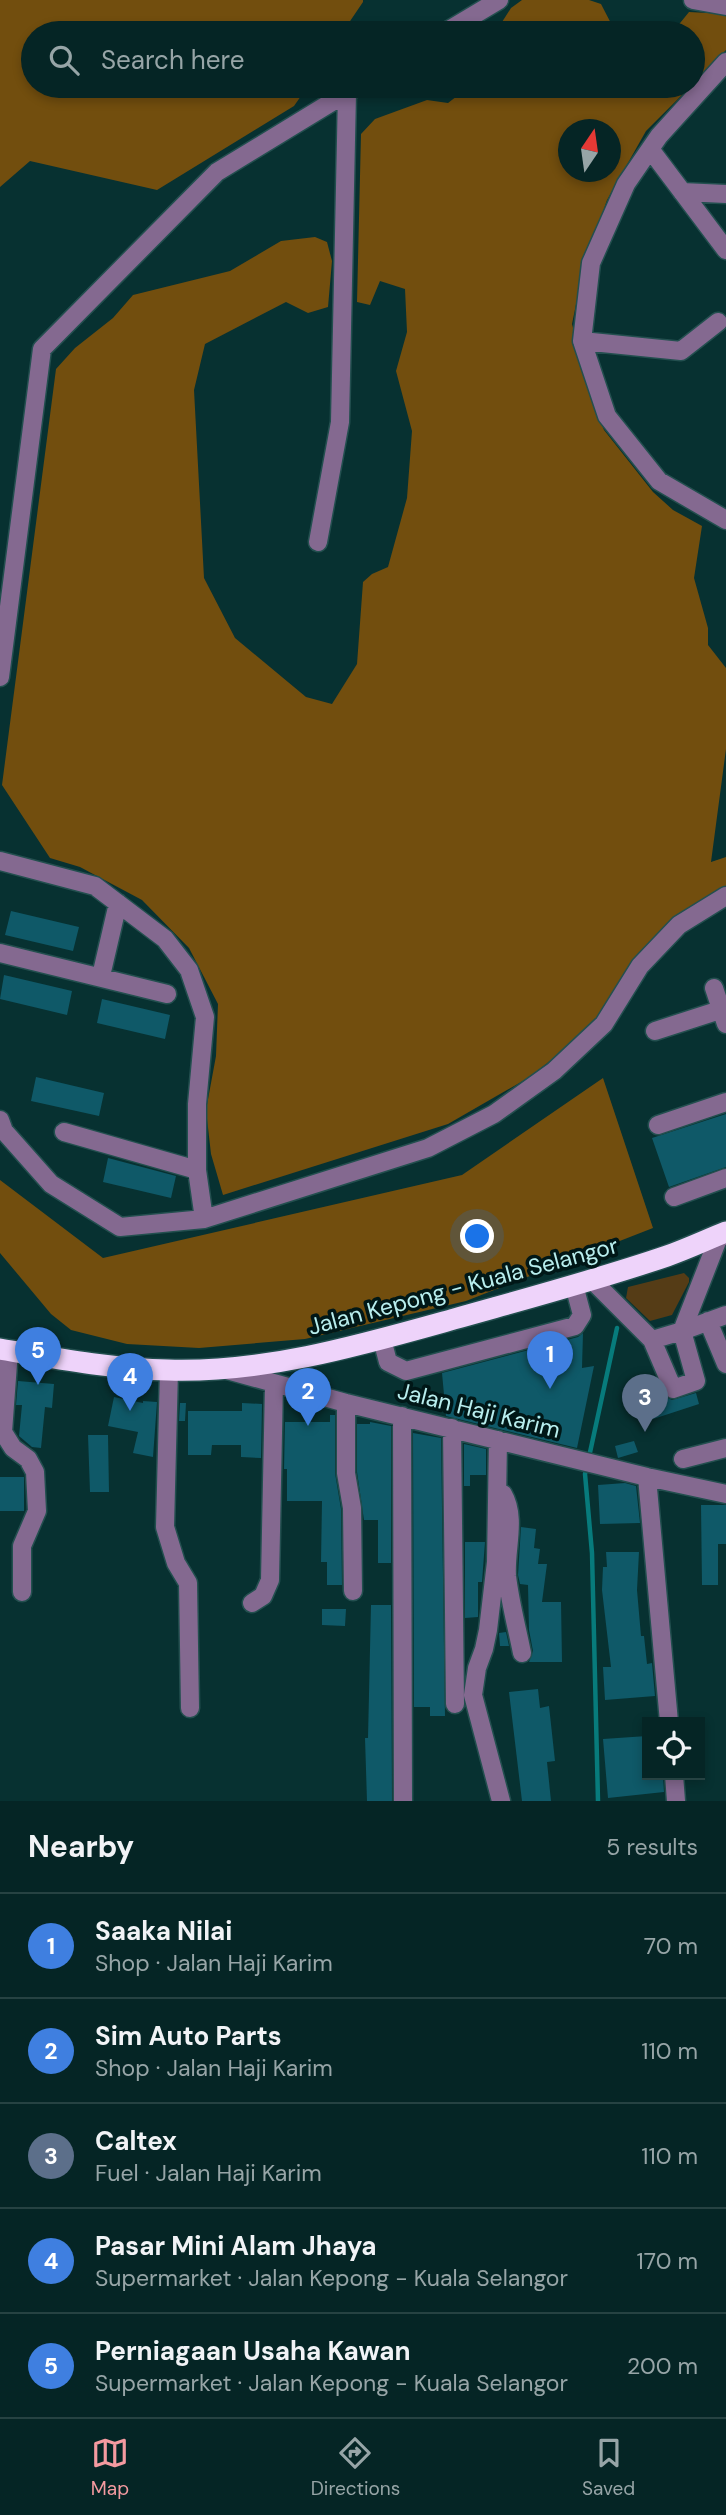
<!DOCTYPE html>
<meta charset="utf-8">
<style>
body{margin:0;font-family:"DM Sans",sans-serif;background:#0e2d2d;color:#f1f3f6}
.controls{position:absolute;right:21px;bottom:21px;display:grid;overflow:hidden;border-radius:0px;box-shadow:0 4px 10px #0003}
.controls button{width:63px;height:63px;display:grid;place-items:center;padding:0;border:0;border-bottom:2px solid #264242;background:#052525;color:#f1f3f6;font:35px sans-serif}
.compass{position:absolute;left:558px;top:119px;width:63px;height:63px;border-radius:50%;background:#052525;box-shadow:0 4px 10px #0003;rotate:13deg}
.you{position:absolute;left:478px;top:1237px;width:24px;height:24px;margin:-18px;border:5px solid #fff;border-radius:50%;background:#1a73e8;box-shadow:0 0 0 10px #1a73e833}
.badge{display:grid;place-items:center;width:46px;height:46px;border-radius:50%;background:#f49aa0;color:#fff;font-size:23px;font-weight:700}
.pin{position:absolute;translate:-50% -58px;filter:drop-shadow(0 2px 4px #0008)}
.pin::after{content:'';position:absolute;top:37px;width:24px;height:21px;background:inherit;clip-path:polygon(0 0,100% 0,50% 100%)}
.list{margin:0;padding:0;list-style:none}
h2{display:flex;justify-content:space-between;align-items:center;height:91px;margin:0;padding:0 28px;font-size:30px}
h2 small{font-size:23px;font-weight:400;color:#97a5a7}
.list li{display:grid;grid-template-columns:46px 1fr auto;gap:21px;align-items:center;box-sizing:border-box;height:105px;padding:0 28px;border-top:2px solid #264242}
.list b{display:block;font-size:26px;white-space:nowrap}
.list p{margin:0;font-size:23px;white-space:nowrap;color:#97a5a7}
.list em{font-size:23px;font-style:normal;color:#97a5a7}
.icon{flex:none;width:38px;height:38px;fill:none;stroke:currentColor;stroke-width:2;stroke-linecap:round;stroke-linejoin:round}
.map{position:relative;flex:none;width:726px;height:1801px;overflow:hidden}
.search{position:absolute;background:#052525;box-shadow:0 4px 10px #0003;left:21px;right:21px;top:21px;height:77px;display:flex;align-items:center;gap:18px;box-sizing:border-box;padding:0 24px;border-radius:38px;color:#97a5a7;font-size:26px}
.sheet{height:616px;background:#052525}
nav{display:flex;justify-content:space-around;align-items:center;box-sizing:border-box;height:98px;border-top:2px solid #264242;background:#052525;font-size:19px;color:#97a5a7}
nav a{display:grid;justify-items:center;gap:4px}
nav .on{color:#f49aa0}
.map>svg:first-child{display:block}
.green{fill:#553c16}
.forest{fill:#724e0e;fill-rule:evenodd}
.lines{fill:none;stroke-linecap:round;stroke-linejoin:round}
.stream{stroke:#077b7c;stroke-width:4.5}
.building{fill:#0f5968}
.minor-casing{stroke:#234f4f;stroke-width:21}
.highway-casing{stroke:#234f4f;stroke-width:24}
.minor{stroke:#846990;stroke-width:18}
.highway{stroke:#eed3fa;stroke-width:21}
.labels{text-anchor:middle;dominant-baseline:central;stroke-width:7;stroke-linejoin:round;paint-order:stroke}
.street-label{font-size:23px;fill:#b8eeee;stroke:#001717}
</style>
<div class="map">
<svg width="726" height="1801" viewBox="0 0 726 1801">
<rect width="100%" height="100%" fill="#073131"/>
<path class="green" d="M684,1273l5,5v4l-17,33 -22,6 -24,-23 2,-11z"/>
<path class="forest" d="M0,0h363v2l-21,31h-309v53h275l-14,20 -137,84 -127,-29 -30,26z
M522,0h67l12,4 15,29h-121l16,-25z
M689,12l37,2v36l-33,34v-51h-21z
M470,86h221l-45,45 -39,69 -24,70 -11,54 20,77 12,29 49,62 20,18 29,16 -8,52 14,50v17l18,23v81l-15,113 15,-5v32l-136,141 -62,48 -80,46 -225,71 -12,-41 -5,-44 10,-54 2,-52 -29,-56 -47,-48 -62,-33 -30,-9 -48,-73 54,-416 19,-21 38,-30 20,-23 97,-24 51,-30 34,-4 12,5 5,19 -4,46 -20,6 -22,-11 -81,42 -11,46 10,188 31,60 71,59 26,7 25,-40 6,-82 9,-8 16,-7 19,-69 5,-67 -16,-60 11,-39 -2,-43 -25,-8 -10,24 -13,-3 4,-168 14,-15 52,-19 21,3zM568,130h42v42h-42z
M603,1078l50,150 -187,73 -161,38 -106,9 -72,-4 -56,-14 -20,-16 -51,-61v-73l103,78 359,-83z"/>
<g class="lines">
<path class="stream" d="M589,1457l28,-129
M587,1466l-2,8 7,79 6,248"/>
</g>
<path class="building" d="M11,911l68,16 -6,24 -68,-16z
M4,975l68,16 -5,24 -67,-16z
M102,999l68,16 -5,24 -68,-16z
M36,1077l68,16 -5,23 -68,-15z
M726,1114v53l-57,20 -17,-49z
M108,1158l68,18 -5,22 -68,-16z
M583,1333l-1,35 12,-2 -17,82 -131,-32 -4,-43 136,-36z
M18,1381l36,3 -2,24 -7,-1 -4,41 -9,-1 -13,-11 3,-31h-6z
M661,1389l5,8 6,3 24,-7 3,11 -49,16 -8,-25z
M114,1397l29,6v-2l14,1 -4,55 -20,-4 5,-21 -30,-6z
M180,1403h6l-1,18h-6z
M242,1403l20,1 -1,54 -20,-1v-12h-29l-1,10h-23v-44h54z
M330,1415h5v58l6,36 1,76h-15v-23h-6l1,-61h-35v-32h-3l1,-47h45z
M370,1422l21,4v137h-13v-43h-14l-7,-48v-48h13z
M413,1433l28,5 4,278h-15v-9h-16z
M88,1435h20l1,57h-19z
M634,1441l4,11 -20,6 -3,-12z
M464,1444l22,5v26h-16v11h-6z
M0,1477h24v34h-24z
M625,1483l11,3 4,37 -40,1 -2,-39z
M701,1505h25v39h-8v41h-16z
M521,1527l15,2 -2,19 6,1 -2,15h9l-5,38h19l1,60h-33l4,-11 -4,-21 -1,-45 -8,-1 -2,-9z
M465,1542h20l-3,40h-4v35l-13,1z
M606,1552h33l-2,38 4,46h3l3,28 5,-1 3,33 -50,4 -2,-33h8l-9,-77 1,-23h4z
M371,1605h20l1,196h-25l-2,-63h3z
M322,1609h24l-1,17 -23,-1z
M506,1632l3,14h-9l-1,-13z
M538,1689l2,19 9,-2 6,55 -8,1 4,39h-29l-13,-109z
M647,1736v39h16l1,17 -56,6 -5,-59z"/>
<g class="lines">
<g class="minor-casing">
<path id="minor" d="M693,0l33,6
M444,33l55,-33
M726,62l-67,74 -33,48 -35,79 -9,78 25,75 52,65 67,39
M650,149l76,101
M682,192l44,2
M582,341l99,10 37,-29
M318,542l22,-120 7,-329
M0,677l42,-328 175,-177 141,-86
M0,861l95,25 70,53 24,31 16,47 -8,87v66l7,49
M0,953l167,41
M101,976l17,-73
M714,988l12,36
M655,1031l71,-23
M0,1120l4,11 47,53 69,43 84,-8 224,-71 66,-34 60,-43 50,-47 36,-58 39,-41 47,-29
M658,1125l68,-23
M64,1132l133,38
M674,1197l52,-19
M592,1280l60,60 30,-9 38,-97 6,2
M708,1321l18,43
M382,1339l6,23 18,9 169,-45 7,-11 -8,-30
M652,1340l21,49 23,-8 -14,-50 44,-16
M9,1350l-6,82 10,16 15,11 7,13 2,39 -15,35v46
M169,1370l-4,157 11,36 12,20 2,125
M227,1370l119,33 301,74 79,17
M346,1403v70l6,35 1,83
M402,1416l1,385
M452,1428l3,276
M498,1440l-2,122 -8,68 -4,19 -7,19 -4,27 28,106
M683,1459l43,-11
M647,1477l22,245
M503,1494c14,24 2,56 4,82 3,26 10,52 15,77
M252,1603l11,-7 7,-16 4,-196
M674,1775l2,26"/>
</g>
<g class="highway-casing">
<path id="highway" d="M0,1349c56,9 111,20 168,21 97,3 193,-25 286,-51 71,-20 143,-39 213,-63 20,-7 39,-16 59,-24"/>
</g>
<use href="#minor" class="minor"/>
<use href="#highway" class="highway"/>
</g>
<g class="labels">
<g class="street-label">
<text transform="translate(463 1286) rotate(-15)">Jalan Kepong - Kuala Selangor</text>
<text transform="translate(479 1410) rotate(14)">Jalan Haji Karim</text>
</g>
</g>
</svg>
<div class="controls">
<button><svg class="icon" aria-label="locate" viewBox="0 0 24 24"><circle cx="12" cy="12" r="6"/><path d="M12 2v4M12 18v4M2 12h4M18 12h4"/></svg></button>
</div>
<svg class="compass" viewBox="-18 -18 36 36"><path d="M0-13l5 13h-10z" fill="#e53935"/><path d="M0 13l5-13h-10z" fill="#97a5a7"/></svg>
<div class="you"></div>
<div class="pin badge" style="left:550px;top:1389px;background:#3f7fe0">1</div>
<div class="pin badge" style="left:308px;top:1426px;background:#3f7fe0">2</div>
<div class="pin badge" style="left:645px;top:1432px;background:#5c6f8a">3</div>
<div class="pin badge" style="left:130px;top:1411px;background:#3f7fe0">4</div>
<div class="pin badge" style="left:38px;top:1385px;background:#3f7fe0">5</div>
<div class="search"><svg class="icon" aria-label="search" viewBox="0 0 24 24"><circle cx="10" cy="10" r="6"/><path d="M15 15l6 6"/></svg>Search here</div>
</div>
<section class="sheet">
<h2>Nearby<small>5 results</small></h2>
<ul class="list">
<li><span class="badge" style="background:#3f7fe0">1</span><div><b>Saaka Nilai</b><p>Shop · Jalan Haji Karim</p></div><em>70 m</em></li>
<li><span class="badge" style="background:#3f7fe0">2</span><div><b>Sim Auto Parts</b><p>Shop · Jalan Haji Karim</p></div><em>110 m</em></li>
<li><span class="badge" style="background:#5c6f8a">3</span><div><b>Caltex</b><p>Fuel · Jalan Haji Karim</p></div><em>110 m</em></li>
<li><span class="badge" style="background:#3f7fe0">4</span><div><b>Pasar Mini Alam Jhaya</b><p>Supermarket · Jalan Kepong - Kuala Selangor</p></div><em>170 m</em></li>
<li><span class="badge" style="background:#3f7fe0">5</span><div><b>Perniagaan Usaha Kawan</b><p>Supermarket · Jalan Kepong - Kuala Selangor</p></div><em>200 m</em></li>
</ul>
</section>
<nav>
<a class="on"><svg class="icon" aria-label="map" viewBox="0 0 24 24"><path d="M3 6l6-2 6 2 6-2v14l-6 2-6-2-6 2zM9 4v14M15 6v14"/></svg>Map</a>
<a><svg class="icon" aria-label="directions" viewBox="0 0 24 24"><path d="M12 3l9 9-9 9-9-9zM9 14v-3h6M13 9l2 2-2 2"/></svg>Directions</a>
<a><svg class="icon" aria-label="saved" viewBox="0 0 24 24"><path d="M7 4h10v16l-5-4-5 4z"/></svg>Saved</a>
</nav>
